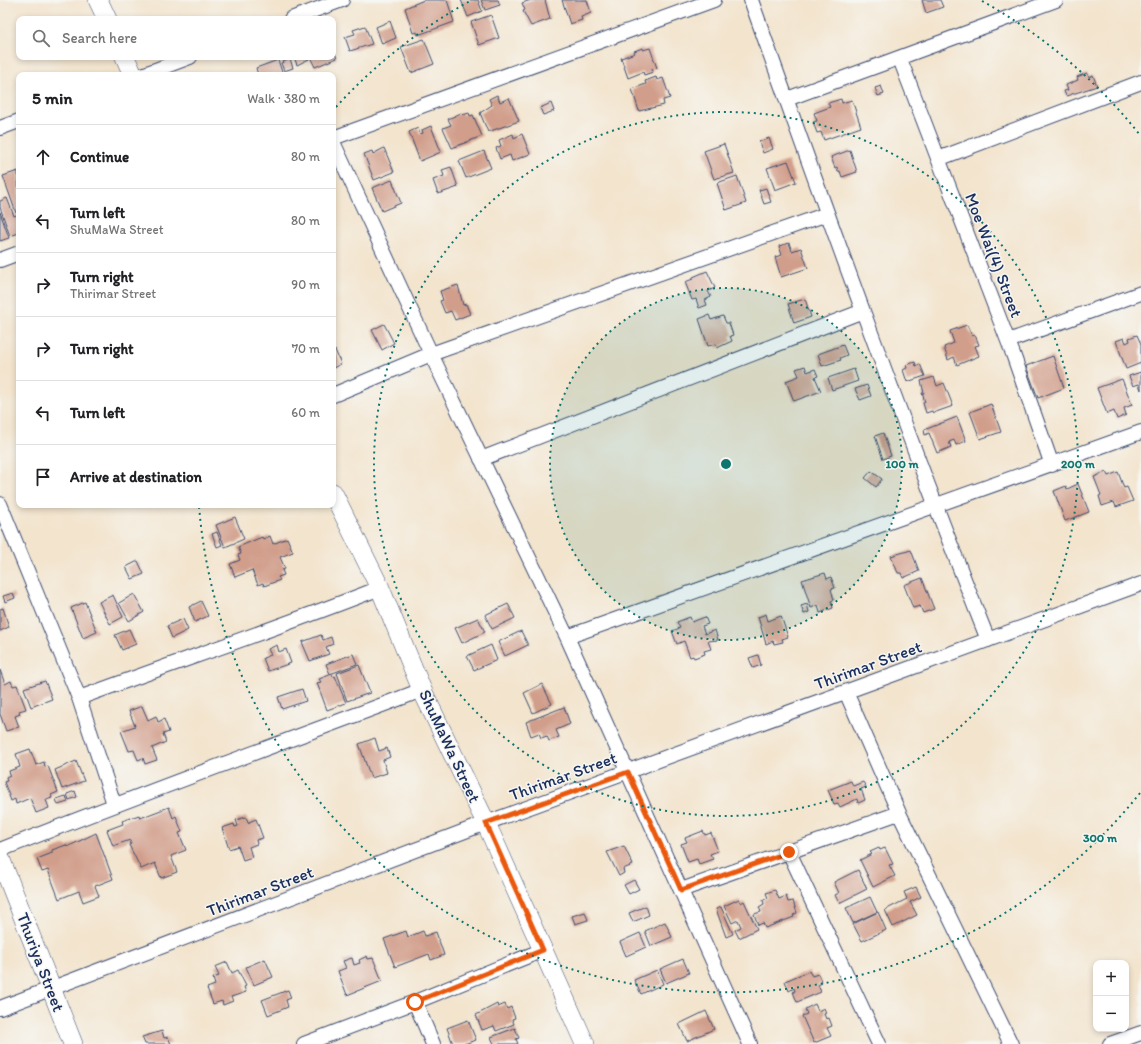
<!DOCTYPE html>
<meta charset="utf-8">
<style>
body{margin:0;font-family:Itim,sans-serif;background:#f6f6f6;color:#202124}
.controls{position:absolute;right:12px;bottom:12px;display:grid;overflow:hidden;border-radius:8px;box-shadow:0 2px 6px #0003}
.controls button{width:36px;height:36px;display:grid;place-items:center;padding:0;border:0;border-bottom:1px solid #e0e0e0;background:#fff;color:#202124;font:20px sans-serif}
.stop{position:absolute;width:12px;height:12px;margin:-9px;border:3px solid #ea580c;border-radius:50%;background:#fff}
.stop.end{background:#ea580c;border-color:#fff;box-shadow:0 1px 4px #0008}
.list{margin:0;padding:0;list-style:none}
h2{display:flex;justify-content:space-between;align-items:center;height:52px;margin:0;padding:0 16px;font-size:17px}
h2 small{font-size:13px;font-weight:400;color:#757577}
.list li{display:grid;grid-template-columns:26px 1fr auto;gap:12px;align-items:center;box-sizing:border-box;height:64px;padding:0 16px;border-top:1px solid #e0e0e0}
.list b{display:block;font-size:15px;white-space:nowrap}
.list p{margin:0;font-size:13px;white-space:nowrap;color:#757577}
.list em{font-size:13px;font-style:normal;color:#757577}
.icon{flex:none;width:22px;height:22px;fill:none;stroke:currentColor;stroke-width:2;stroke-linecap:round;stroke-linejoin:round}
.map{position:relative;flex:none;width:1141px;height:1044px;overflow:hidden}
.search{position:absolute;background:#fff;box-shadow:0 2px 6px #0003;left:16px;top:16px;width:320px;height:44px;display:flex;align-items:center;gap:10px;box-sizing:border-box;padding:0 14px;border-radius:8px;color:#757577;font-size:15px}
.panel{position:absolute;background:#fff;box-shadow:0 2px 6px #0003;left:16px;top:72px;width:320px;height:436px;border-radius:8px}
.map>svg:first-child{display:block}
.building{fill:#d19e8b}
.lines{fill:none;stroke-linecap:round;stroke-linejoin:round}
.street-casing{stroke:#3b4a6f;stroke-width:16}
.secondary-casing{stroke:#3b4a6f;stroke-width:20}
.street{stroke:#fff;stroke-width:14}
.secondary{stroke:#fff;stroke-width:19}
.route{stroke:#ea580c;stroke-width:5}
.ring{fill:none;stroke:#0f766e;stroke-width:2;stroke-dasharray:2 4}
.labels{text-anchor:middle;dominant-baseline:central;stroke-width:3;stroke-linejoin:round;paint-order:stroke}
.street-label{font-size:17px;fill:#1b2f5e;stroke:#f6f6f2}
.centre{fill:#0f766e;stroke:#f6f6f2;stroke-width:2}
.ring-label{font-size:12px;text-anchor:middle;font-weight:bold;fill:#0f766e;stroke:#f6f6f2;stroke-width:3;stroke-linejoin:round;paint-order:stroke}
</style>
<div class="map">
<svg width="1141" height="1044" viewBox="0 0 1141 1044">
<rect width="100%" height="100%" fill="#f6f6f2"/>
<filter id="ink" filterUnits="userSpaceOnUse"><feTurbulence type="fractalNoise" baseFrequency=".025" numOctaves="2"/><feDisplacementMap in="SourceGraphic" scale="8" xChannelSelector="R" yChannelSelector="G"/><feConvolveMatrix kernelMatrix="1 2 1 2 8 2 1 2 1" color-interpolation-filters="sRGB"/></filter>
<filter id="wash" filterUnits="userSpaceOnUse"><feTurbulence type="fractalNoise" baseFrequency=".012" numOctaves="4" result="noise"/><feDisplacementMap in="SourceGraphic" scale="16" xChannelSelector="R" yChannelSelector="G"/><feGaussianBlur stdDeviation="0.9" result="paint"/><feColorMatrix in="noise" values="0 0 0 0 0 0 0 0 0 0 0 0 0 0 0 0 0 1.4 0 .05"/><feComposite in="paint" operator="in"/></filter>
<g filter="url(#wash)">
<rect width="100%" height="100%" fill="#f3e4cd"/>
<g id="blocks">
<path class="building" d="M424,0h23l7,22 -36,13 -1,-3 -4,1 -8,-25z
M461,0h17l4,11 -14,6z
M481,0h17l2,5 -15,5z
M531,0h14l5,19 -19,7 -8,-15 2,-1 -3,-7z
M562,0h25l4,13 -10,4 1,3 -12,4z
M922,0h18l3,7 -17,6z
M491,15l8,23 -20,7 -8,-23z
M390,21l6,17 -14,6 -6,-17z
M365,26l7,18 -22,7 -5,-14 10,-3 -2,-4z
M424,39l10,25 -23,9 -10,-26z
M643,48v2l7,-2 7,20 -5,1 1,3 -9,3 -1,-3 -15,6 -7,-20 14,-5 -1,-2z
M333,49l4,9 -22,9 -5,-10h23z
M294,57h14l1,2 -12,6z
M290,59l3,9 -9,3 -3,-8z
M278,60l5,15h-25l-2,-7z
M1087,73l2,4 4,-2 4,11 -31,10 -2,-5 4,-1 -2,-5 12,-5 -1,-3z
M656,77l1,3 6,-2 7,20 -7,2 1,5 -25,6 -7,-22 14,-5 -1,-3z
M881,86l3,8 -6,2 -3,-8z
M497,95l3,7 9,-4 10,23 -31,11 -8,-19 12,-8 -3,-6z
M841,99l1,4 10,-3 9,27 -37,13 -3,-8 -4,1 -4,-11 4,-1 -3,-8 16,-6 -2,-4z
M551,103l3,8 -11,4 -3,-7z
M461,113l2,2 6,-2 1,3 3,-1 9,21 -30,12 -9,-20 8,-3 -3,-6z
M431,126l10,26 -21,9 -11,-29 9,-4 2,6 3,-1 -1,-3z
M513,134l1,4 8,-4 8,20 -18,7 -2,-6 -10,4 -4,-11 5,-2 -2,-6z
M769,138l4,11 -10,4 -4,-11z
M724,144l10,29 -20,6 -10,-28z
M384,148l10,24 -20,8 -10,-26 8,-3 1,3z
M850,150l7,22 -15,5 -2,-6h-2l-1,-4 -2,1 -4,-11z
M484,151l7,17 -25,10 -7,-17z
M788,161l8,21 -21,8 -8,-22z
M451,167l7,20 -20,7 -5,-14 11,-4 -2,-6z
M18,171l1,41 -3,1 -13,-37z
M737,176l9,27 -20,7 -9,-27z
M392,180l9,23 -19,8 -10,-23z
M766,188l5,14 -7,2 -5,-14z
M7,198l7,18 5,-2v19l-9,3 -10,-29v-6z
M0,212l9,26 -9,3z
M789,243l3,8 9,-3 7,20 -27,9 -6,-20 7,-2 -3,-9z
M707,271l8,17 -7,3 3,6 -6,3 2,5 -8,3 -3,-9 -4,1 -7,-18 8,-3v-2z
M458,285l5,20 3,-1 4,10 -15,6 -4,-9 -6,2 -5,-12 3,-1 -3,-9z
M805,299l6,18 -17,6 -6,-19z
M709,315l2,5 12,-4 3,7h3l4,12 -3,1 2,5 -15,7 -1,-4 -8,2 -9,-27z
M384,324l10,19 -12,7 -10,-20z
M967,325l5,11 3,-1 4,10 -4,1 4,10 -22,9 -3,-8 -6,3 -4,-13 10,-4 -4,-12z
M1137,335l4,9v19l-15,6 -10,-28 8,-3 2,5 4,-2 -1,-3z
M843,345l4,10 -7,3 1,2 -19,6 -4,-12z
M335,350l6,14 -8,4v-17z
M1053,356l11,32 -26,10 -12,-32z
M915,362l1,4 4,-2 5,12 -18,6 -4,-12 4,-2 -1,-3z
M805,366l2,6 8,-3 3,7 -3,1 6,14 -27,10 -8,-20 13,-5 -3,-7z
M854,369l4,12 -26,9 -4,-12z
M1141,372v18l-2,-6 -6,2 -4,-10z
M934,377l3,9 7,-3 9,23 -20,7 -1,-2 -6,2 -3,-10 2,-1 -3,-9h2l-3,-12z
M1122,379l10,26 -8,3 2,7 -9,4 -3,-8 -7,3 -10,-26z
M867,385l4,11 -11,4 -5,-11z
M991,404l10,28 -21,7 -10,-27z
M957,417l9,24 -10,4 -2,-5 -5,2 2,5 -14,6 -8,-20 -4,2 -1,-5z
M883,433l8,23 -8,3 -8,-23z
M871,471l11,8 -6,8 -11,-9z
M1106,472l2,4 10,-4 6,16 3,-1 6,14 -17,6 -2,-5 -12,4 -3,-10 2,-1 -7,-18z
M1078,484l11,28 -24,9 -11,-30 12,-5 1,3z
M235,517l9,22 -19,8 -9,-22z
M217,532l5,13 -5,2 -5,-13z
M270,536l3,8 14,-6 6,14 -13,5 5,12 -3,1 2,5 -6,2 2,3 -16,6 -1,-3 -5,2 -6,-15 -17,7 -5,-13 10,-4 -2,-5 3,-1 -3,-7 24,-10 1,2z
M911,550l8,21 -16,7 -2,-5h-3l-7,-17z
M138,561l6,13 -12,5 -6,-12z
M825,573l2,6 4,-2 4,11 -4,1 3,11 -3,1 2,7 -13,5 -2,-8 -7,3 -9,-28z
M922,578l12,31 -11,4 -3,-7 -7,2 -9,-23z
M13,593l2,5 -10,4 -2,-6z
M134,594l10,18 -15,9 -10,-18z
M113,595l10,22 -13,7 -11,-22z
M201,601l7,15 -13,6 -6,-15z
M85,602l12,30 -14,6 -12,-30z
M508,604l7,14 -23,11 -7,-14z
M807,604l2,8 -5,2 -3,-8z
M3,608l6,19 -9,4v-22z
M766,614l2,7 13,-5 7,21 -6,2 1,3 -9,2 -1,-3 -7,3 -8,-27z
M690,617l2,5 13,-5 3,7 -6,2 3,8 10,-4 3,10 -10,1 3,8 -7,2 1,3 -11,4 -1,-2 -3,1 -6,-16 -7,3 -5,-13 8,-3 -3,-6z
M478,618l7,14 -23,11 -7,-15z
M183,619l5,11 -16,8 -5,-12z
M129,629l7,15 -14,6 -7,-15z
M521,631l7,14 -23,11 -7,-14z
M321,635l2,5 8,-3 2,7 -7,3 3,7 -19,7 -8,-19z
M277,645l2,7 7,-3 5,14 -23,8 -5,-13 8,-3 -3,-6z
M491,645l6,15 -23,10 -7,-14z
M353,654l4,10 -27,10 -4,-10z
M758,655l3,10 -8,3 -4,-10z
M359,665l11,28 -23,8 -10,-28z
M0,670l5,14 6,-3 2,5 4,-1 9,24 -7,2 1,3 -5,2 4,11 -13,4 -6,-17z
M332,674l1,3 2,-1 11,27 -19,7 -10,-27 4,-1 -2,-3z
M45,681l7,18 -21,8 -7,-19z
M542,684l10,20 -19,9 -9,-20z
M302,689l4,12 -24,8 -4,-12z
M142,706l6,14 8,-4 2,6 6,-3 5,13 -6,2 3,8 -14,6 5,12 -12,4 -2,-6 -5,2 -4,-10 -5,1 -8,-20 14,-5 -6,-15z
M564,707l6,17 -14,6 3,7 -10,4 -2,-5 -6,2 -2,-5 -8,3 -5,-14z
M375,738l4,13 8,-3 3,9 -7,3 4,13 -16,5 -12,-34z
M30,749l6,16 8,-3 1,5 3,-1 10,26 -7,3 1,3 -6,2 3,8 -13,5 -6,-15 -14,6 -1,-5 -4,2 -7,-19 3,-1 -1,-4 4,-2 -1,-4 11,-4 -4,-13z
M76,761l8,20 -22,8 -7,-19z
M851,781l2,5 10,-4 3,5 -5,2 4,11 -7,3 -1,-4 -17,8 -2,-4 -4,1 -6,-14z
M75,791l2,6 -8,3 -2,-6z
M66,796l2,6 -10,3 -2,-6z
M169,807l4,11 3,-2 6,16 -3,1 7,17 -15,6 6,16 -16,6 -6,-15 -14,6 -12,-24 2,-1 -1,-4 -17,6 -6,-16 16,-6 -1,-3 17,-6 1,3z
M246,817l3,7v-2l7,-3 7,19 -7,2 1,4 -8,3 3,10 -9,3 -5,-14 -9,3 -7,-21 12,-4 1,3 3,-1 -2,-6z
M703,831l2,4 6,-2 7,18 -8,3 3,5 -14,5 -2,-5 -9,3 -7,-18 6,-2 -2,-4z
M96,833l17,46 -18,7 4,10 -16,6 -4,-11 -20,8 -11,-29 -6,2 -5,-13 15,-6v-3l14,-5 1,2z
M624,846l9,19 -10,4 1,4 -5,3 -12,-24z
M879,848l1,2 5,-2 8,16 -4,1 6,11 -22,11 -13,-27 12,-6 -2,-2z
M858,870l9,19 -28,14 -4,-8 4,-2 -5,-11z
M634,880l5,9 -10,5 -5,-9z
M916,887l5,10 -11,5 7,13 -24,12 -8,-17 22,-11 -3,-7z
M775,890l4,9 7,-3 2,6 5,-1 4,12 -4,2 1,2 -29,11 -2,-5 -5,2 -4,-11 7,-2 -2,-5 5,-3 -1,-4 5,-2 -2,-5z
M870,897l7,15 -24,11 -7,-15z
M739,899l2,4 3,-2 13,28 -18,9 -4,-8 6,-3 -3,-7 -6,3 -8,-17z
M646,906l3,9 -16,7 -4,-9z
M721,907l12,27 -7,3 -10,-28z
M585,912l3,8 -13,4 -3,-8z
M878,912l8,18 -24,11 -9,-17z
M665,922l7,15 -21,9 -6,-15z
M406,931l2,6 15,-6 2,5 11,-4 8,23 -13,5 -2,-6 -34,13 -11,-28z
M640,933l6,14 -20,9 -6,-14z
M367,956l1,3 5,-1 9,23 -35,14 -9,-24 8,-3 -3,-7 9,-3 2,7 6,-2 -1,-3z
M265,959l8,18 -19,8 -8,-18z
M683,959l6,14 -23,10 -6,-14z
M227,962l5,11 6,-3 8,16 -2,1 2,5 -15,5 2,4 -10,4 -1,-4 -9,3 -6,-16 8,-3 -2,-7 6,-2 -4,-9z
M657,970l6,14 -22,10 -7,-14z
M809,971l3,5 6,-2 4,9 -4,2 3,7 -24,10 -4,-10 2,-1 -1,-3 -5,3 -4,-10z
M288,990l3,8 -5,2 2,7 -20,8 -6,-15z
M497,1004l1,3 7,-3 2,5 4,-2 4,11 -3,1 2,5 -18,7 -2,-5 -12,4 -6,-15z
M815,1004l3,7 6,-3 2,5 -2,1 2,5 3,-1 3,8 -5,2 4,8 -17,7 -12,-27 5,-2 -2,-5z
M706,1011l8,18 -27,12 -8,-17z
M468,1020l8,20 -12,4h-11l-6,-16z
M515,1028l4,10 -3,1 2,5h-24l-3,-7z
M162,1031l2,7 4,-1 3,7h-26l-3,-7z"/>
</g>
</g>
<g filter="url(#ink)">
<use href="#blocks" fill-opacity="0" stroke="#3b4a6f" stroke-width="1"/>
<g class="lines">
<g class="street-casing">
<path id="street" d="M751,0c76,214 153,428 237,640
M291,19l51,-19
M900,59l113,295 39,111
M142,75l48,-18
M787,99l269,-99
M0,128l19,-7
M333,138l381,-138
M333,142l98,212 136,283 183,407
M938,159l203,-77
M0,260l19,-7
M1008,341l133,-48
M333,395l98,-41 396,-140
M481,459l382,-148
M0,504l79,194
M567,637l574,-205
M846,692l53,121 112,231
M114,804l-35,-106c100,-37 202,-71 301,-110
M0,850c140,-56 282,-107 422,-160
M789,852l90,192
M681,890l218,-77
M415,1002l18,42
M0,1008l486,-185 655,-239
M304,1044l111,-42 128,-52
M1110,1044l31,-11"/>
</g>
<g class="secondary-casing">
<path id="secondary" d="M98,0l9,19
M125,57l8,18
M333,493l47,95 42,102 64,133 99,221
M0,858l73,186"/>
</g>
<use href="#street" class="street"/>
<use href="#secondary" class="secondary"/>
</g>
</g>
<g class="lines" filter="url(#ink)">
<path class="route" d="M415,1002l128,-52 -57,-127 142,-51 53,118 108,-38"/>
</g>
<circle cx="726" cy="464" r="176" fill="#0f766e" fill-opacity=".12"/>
<g class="ring">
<circle cx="726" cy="464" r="176"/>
<circle cx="726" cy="464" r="352"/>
<path d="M1140 793A529 529 0 0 1 199 506M336 107A529 529 0 0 1 470 1M982 1A529 529 0 0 1 1140 135"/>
</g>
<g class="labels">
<g class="street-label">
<text transform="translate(994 255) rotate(69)">Moe Wai(4) Street</text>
<text transform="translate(868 665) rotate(-20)">Thirimar Street</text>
<text transform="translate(450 746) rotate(65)">ShuMaWa Street</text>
<text transform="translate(563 776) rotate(-20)">Thirimar Street</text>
<text transform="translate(260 891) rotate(-21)">Thirimar Street</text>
<text transform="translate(41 962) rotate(69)">Thuriya Street</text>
</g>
</g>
<circle cx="726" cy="464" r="6" class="centre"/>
<g class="ring-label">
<text x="902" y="468">100 m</text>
<text x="1078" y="468">200 m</text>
<text x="1100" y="842">300 m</text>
</g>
</svg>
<div class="controls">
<button>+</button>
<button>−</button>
</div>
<div class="stop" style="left:415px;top:1002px"></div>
<div class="stop end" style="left:789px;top:852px"></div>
<div class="search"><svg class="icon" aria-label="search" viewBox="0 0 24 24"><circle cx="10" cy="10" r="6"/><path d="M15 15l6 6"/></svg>Search here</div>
<section class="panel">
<h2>5 min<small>Walk · 380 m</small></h2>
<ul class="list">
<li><svg class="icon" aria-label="ahead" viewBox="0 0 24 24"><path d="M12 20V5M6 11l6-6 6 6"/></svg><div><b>Continue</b></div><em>80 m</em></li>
<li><svg class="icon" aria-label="left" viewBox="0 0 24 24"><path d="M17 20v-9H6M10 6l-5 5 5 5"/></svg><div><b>Turn left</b><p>ShuMaWa Street</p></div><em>80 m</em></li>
<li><svg class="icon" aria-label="right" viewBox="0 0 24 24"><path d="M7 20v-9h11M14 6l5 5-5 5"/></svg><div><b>Turn right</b><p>Thirimar Street</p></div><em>90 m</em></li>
<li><svg class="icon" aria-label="right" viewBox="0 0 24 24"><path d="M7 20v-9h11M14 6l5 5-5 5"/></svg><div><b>Turn right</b></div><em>70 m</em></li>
<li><svg class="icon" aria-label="left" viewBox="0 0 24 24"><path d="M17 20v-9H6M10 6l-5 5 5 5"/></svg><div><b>Turn left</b></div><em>60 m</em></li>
<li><svg class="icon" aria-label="arrive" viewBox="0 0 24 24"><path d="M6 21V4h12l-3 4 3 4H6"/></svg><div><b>Arrive at destination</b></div></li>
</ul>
</section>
</div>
